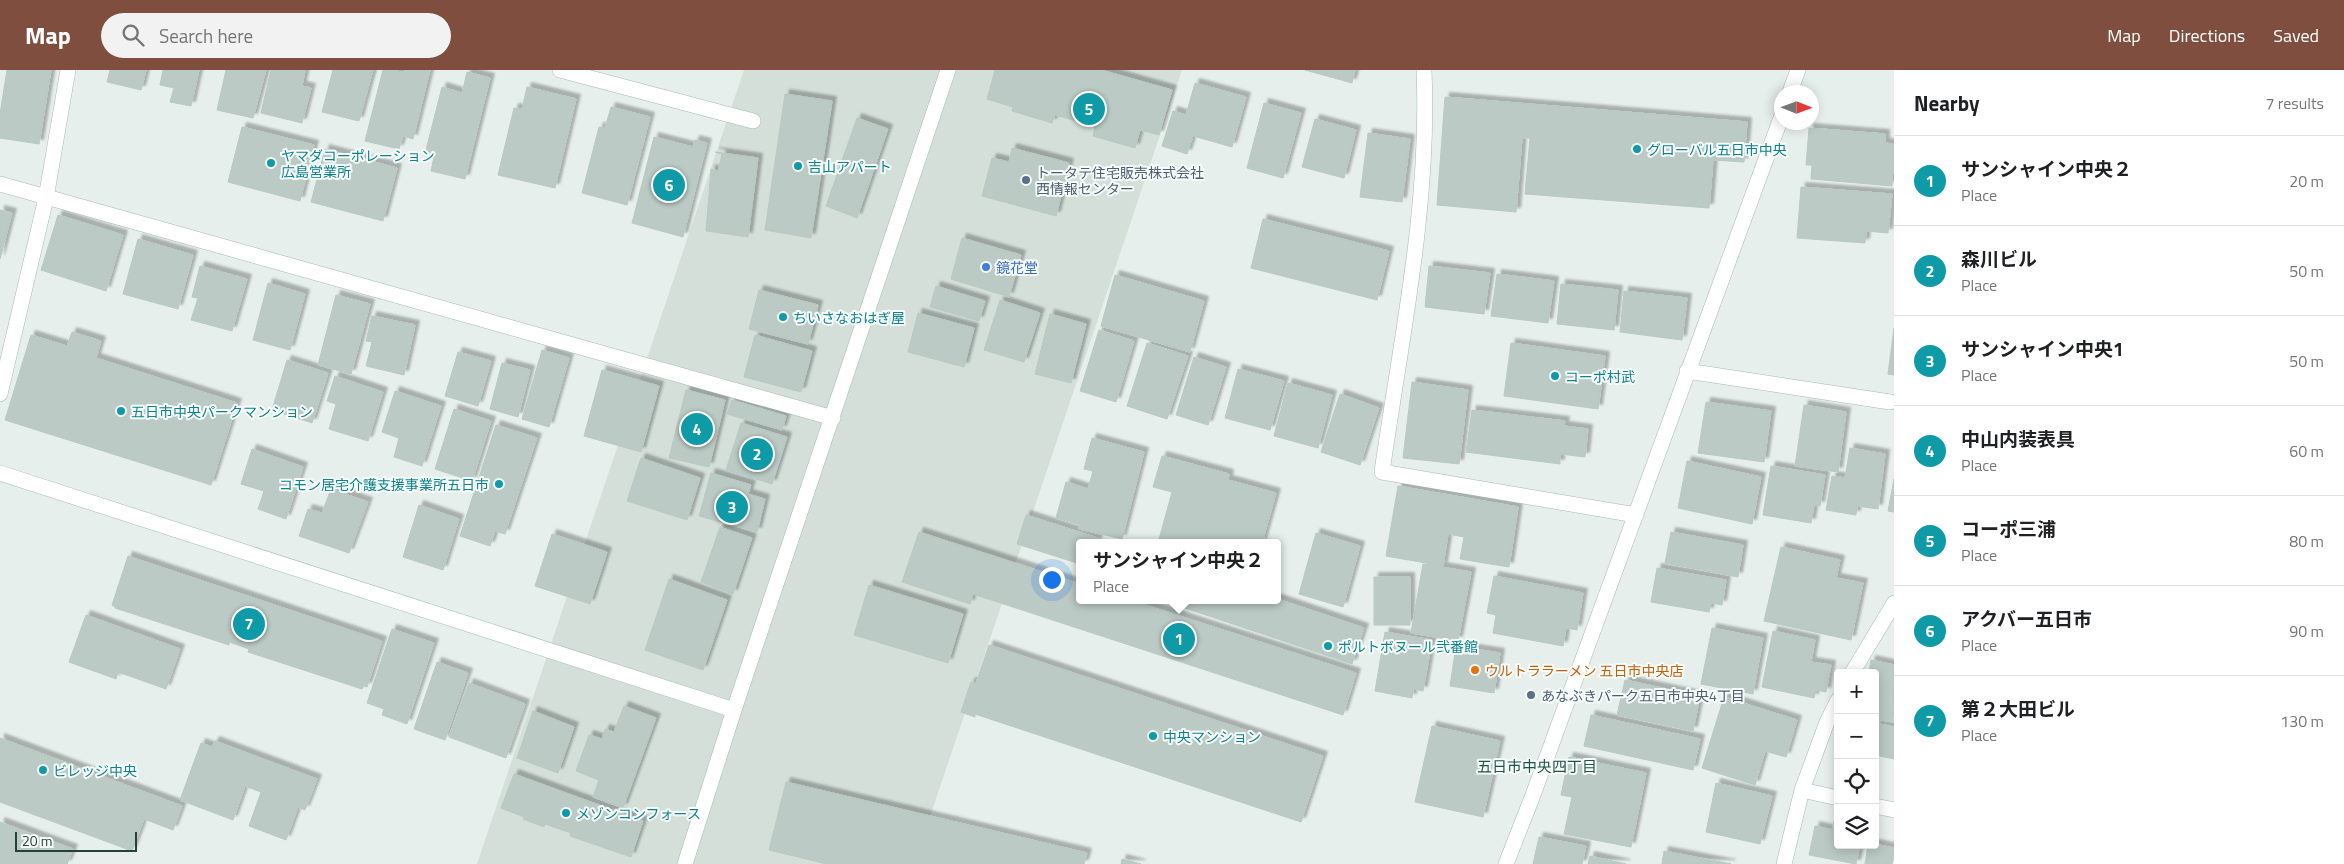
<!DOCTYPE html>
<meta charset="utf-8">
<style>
body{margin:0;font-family:"Titillium Web","Noto Sans JP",sans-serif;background:#f2f2f2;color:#202124}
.controls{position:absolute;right:15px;bottom:15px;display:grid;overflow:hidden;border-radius:5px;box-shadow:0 2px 12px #0003}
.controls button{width:45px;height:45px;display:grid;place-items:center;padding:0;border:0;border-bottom:1px solid #e0e0e0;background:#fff;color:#202124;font:25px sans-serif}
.compass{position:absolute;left:1774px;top:15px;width:45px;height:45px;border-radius:50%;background:#fff;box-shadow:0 2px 12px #0003;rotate:91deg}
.scale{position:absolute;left:15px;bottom:12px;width:122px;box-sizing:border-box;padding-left:5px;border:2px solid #24423a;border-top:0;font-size:14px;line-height:18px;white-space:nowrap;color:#24423a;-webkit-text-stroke:4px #f7fbf9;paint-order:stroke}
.you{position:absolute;left:1051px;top:509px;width:18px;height:18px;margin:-12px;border:4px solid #fff;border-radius:50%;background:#1a73e8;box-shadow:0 0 0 8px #1a73e833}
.badge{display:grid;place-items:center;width:32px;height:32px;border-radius:50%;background:#7f4e3f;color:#fff;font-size:16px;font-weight:700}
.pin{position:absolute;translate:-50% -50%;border:2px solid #fff;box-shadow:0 1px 5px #0006}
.popup{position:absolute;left:1076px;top:469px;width:205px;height:65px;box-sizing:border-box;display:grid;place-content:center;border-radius:5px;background:#fff;filter:drop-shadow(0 1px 4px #0005);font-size:16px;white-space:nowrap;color:#757577}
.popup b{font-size:19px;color:#202124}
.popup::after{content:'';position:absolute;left:50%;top:100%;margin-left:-10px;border:10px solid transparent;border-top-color:#fff}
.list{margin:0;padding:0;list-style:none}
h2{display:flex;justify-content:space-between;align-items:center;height:65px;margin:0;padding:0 20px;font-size:21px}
h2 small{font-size:16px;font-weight:400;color:#757577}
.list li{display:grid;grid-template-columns:32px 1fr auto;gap:15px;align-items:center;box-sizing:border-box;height:90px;padding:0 20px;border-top:1px solid #e0e0e0}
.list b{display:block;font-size:19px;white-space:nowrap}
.list p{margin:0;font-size:16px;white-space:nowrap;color:#757577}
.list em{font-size:16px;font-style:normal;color:#757577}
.icon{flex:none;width:28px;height:28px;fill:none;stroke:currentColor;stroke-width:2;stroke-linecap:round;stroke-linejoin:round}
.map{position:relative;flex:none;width:1894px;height:794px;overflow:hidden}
header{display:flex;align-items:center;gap:30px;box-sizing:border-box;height:70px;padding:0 25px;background:#7f4e3f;color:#fff}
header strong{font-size:24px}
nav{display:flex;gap:28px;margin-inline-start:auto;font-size:18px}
.search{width:350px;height:45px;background:#f2f2f2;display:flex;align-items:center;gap:12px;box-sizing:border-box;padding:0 18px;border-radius:28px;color:#757577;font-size:19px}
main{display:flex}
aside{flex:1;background:#fff}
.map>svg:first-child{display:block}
.built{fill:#d4dfda}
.building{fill:#bbcac4;stroke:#b8c9c2;filter:url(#shadow)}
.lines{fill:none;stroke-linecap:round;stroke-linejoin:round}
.lane-casing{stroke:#a8b8b2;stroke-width:16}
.street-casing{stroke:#a8b8b2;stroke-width:16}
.secondary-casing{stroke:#a4bbb3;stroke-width:16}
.lane{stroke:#fff;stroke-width:15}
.street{stroke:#fff;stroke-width:15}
.secondary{stroke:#fff;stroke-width:15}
.culture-dot{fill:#0f9aa8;stroke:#f7fbf9;stroke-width:2}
.service-dot{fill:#5c6f8a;stroke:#f7fbf9;stroke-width:2}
.shop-dot{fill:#3f7fe0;stroke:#f7fbf9;stroke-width:2}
.food-dot{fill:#e8710a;stroke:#f7fbf9;stroke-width:2}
.labels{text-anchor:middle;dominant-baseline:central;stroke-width:4;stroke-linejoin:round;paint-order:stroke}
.culture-label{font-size:14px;fill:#0d838f;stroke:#f7fbf9;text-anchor:start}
.service-label{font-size:14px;fill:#4e5e75;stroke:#f7fbf9;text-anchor:start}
.shop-label{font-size:14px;fill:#366cbe;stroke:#f7fbf9;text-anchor:start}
.food-label{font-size:14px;fill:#c56008;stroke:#f7fbf9;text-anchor:start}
.neighbourhood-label{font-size:15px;fill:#1f5548;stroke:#f7fbf9}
</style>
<header>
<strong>Map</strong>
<div class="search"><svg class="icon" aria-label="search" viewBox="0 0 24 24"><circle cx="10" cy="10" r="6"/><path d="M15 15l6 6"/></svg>Search here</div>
<nav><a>Map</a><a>Directions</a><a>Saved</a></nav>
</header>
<main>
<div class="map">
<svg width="1894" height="794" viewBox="0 0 1894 794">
<defs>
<filter id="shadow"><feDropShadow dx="4.5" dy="-4.5" stdDeviation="1" flood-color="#0004"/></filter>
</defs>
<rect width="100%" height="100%" fill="#e6efeb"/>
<path class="built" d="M744,0h438l-268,794h-437z"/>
<path class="building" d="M7,0h44l-12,74 -39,-6v-24z
M110,0h36l-5,20 -34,-8z
M163,0h36l-8,36 -21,-4 4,-14 -14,-3z
M226,0h40l-13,48 -36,-8z
M271,0l34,1 -3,15 9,2 -9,35 -41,-10z
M333,0h40l-14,51 -37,-9z
M383,0l22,2v-2h25l-17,69 -10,-3 -4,13 -34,-8z
M995,0h106l71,20 -13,45 -19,-5 -5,18 -42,-12 2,-10 -40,-11 -3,8 -40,-12 1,-4 -26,-8z
M1305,0h50l-3,13z
M467,2l23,6 -25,101 -34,-8 3,-14 -9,-3 17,-67 20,6z
M1195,13l51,14 -14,50 -39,-11 -6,18 -25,-8 11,-35 13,4z
M527,17l49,12 -21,89 -57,-13 16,-67 8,1z
M785,24l47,7 -21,137 -46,-8z
M1445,27l302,25 -3,40 -31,-2 -4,48 -184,-14 5,-56h-8l-6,74 -79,-7z
M1264,33l37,10 -18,65 -36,-10z
M611,37l39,10 -23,88 -45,-12 17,-66 6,1z
M857,48l31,11 -31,89 -31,-12z
M1315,49l41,11 -12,48 -42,-11z
M242,57l72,18 -14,56 -72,-19z
M1809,58l76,6v9l9,1 -2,42 -81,-7 1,-14h-6z
M1368,63l42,6 -8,63 -42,-5z
M654,67l39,10 2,-7 12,3 -24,94 -51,-14z
M1012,78l57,15 -13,53 -74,-20 10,-38 17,4z
M325,79l72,19 -14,53 -72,-19z
M715,82l43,6 -10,79 -42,-6 5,-62 7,2 4,-17z
M1801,117l91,7 -4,39 -22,-2 -1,12 -68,-5z
M0,140l12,3 -12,46z
M58,145l65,20 -17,56 -65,-21z
M1263,149l126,32 -12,49 -126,-32z
M962,168l59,17 -12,42 -58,-18z
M138,169l55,16 -15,54 -55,-15z
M200,196l47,13 -15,52 -41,-11 7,-22 -6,-1z
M1429,196l61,7 -6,41 -59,-7z
M1497,204l57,7 -6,42 -57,-7z
M1115,205l89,26 -14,51 -89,-26z
M268,213l37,11 -15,56 -37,-10z
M1561,214l57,6 -4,40 -57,-6z
M936,216l49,15 -6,20 -49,-14z
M759,220l59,15 -10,39 -59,-15z
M1624,221l63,7 -5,42 -62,-8z
M336,225l34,9 -19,70 -33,-9z
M1000,230l40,13 -16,49 -40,-12z
M918,243l56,15 -10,39 -56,-15z
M1050,244l36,10 -15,59 -36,-9z
M372,246l43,9 -11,50 -38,-9 6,-24 -6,-1z
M1894,258v47l-6,-1z
M1099,260l35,11 -18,61 -36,-11z
M72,262l29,9 -5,17 141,45 -26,82 -206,-65 26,-85 36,11z
M755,265l57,16 -11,41 -57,-15z
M1147,273l41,13 -21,63 -40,-13z
M1511,273l94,13 -7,53 -94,-13z
M542,280l27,8 -20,69 -27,-8z
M458,282l33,9 -13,45 -33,-10z
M1194,287l32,10 -18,58 -32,-10z
M287,290l41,13 -16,50 -40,-13z
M502,293l28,7 -12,47 -28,-8z
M1238,299l46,12 -14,49 -45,-12z
M602,300l57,16 -18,66 -57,-16z
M335,306l48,16 -15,49 -39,-12 7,-25 -9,-3z
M1412,312l56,8 -9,74 -56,-6z
M1288,313l44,12 -14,53 -44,-12z
M686,320l39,10 -16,67 -40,-9z
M395,321l46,15 -19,60 -28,-9 5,-19 -17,-6z
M1340,324l39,14 -19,57 -39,-13z
M732,330l54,16 -4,14 -55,-16z
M1706,332l65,9 -7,51 -66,-9z
M1804,335l42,7 -8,60 -43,-6z
M454,339l37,12 -19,60 -37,-12z
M1472,340l93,11 -1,5 24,3 -3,28 -25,-3v10l-94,-12z
M741,353l46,14 -15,47 -46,-14z
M496,355l41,13 -32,96 -10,-3 -5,15 -30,-10z
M1092,368l52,14 -22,87 -43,-10 1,-4 -24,-7 10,-36 22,7 5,-18 -9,-2z
M1850,378l35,6 -7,55 -21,-3 -1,9 -30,-5 6,-34 13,2z
M252,379l51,18 -17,52 -28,-10 6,-18 -23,-7z
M1162,386l67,18 -1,6 48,13 -14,50h-104l14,-51 -19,-5z
M641,388l59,20 -13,42 -60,-19z
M1687,391l74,16 -9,47 -74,-16z
M1771,396l54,9 -5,31 -6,-1 -3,18 -48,-8z
M711,403l40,12 -3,9 17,5 -8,33 -58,-16z
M1894,409v33l-6,-1z
M1398,416l120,21 -9,60 -49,-8 4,-22 -16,-3 -5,32 -57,-10z
M331,419l37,13 -19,51 -50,-17 9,-27 14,4z
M419,435l40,14 -16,51 -40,-13z
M1026,445l72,23 -1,5h-17v21l-63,-20z
M720,457l32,11 -19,56 -32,-12z
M919,462l161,52v16h50l226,73 -13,42 -370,-121 -3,10 -68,-22z
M1671,462l72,13 -5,32 -73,-14z
M1316,463l44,13 -17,61 -44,-13z
M552,464l55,18 -17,52 -55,-18z
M1781,477l59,13 -4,18 27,5 -12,57 -87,-19z
M128,486l254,85 -15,46 -3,-1 -2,3 -114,-37 1,-3 -20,-7v3l-114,-37v-1l-3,-2z
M1423,494l48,8 -13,69 -47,-8z
M1657,498l69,12 -4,25 -11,-2 -2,9 -58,-10z
M1494,506l89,17 -6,37 -11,-2 -3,18 -70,-13 3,-18 -9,-2z
M1374,507h36v48h-36z
M669,509l58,21 -24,70 -58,-20z
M869,515l94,29 -15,49 -94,-28z
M1278,529l86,29 -12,36 -191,-64z
M86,545l94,34 -14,40 -48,-17 -2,7 -47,-17z
M1712,558l51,10 -10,56 -52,-10z
M392,559l42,14 -27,81 -25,-9 2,-6 -17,-6z
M1773,561l42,9 -4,22 20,3 -5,27 -10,-2 -2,8 -52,-11z
M1385,562l47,8 -9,51 -10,-2 -1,9 -37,-7z
M989,575l334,111 -22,66 -326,-108v3l-14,-5 10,-30 5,1z
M1456,576l44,7 -6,40 -44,-7z
M1871,590l23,5 -1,57 -18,-3v-46h-6z
M437,592l31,11 -23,67 -31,-11z
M1625,610l75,16 -7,35 -76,-16z
M469,613l56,21 -19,54 -57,-21z
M1724,627l73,23 -11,37 -21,-6 -10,34 -53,-17z
M624,636l32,12 -33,90 -30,-11 6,-17 -23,-9 13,-36 13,4 3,-10 9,3z
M533,641l41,16 -16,46 -41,-15z
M1591,645l109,24 -7,31 -109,-24z
M1875,653l19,4v32l-19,-4z
M1432,656l68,15 -17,76 -68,-15z
M0,668l182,68 -9,24 -29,-11 -12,32 -132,-49z
M215,671l102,38 -12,31 -7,-3 -12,33 -37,-14 12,-34 -16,-6 -12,34 -53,-20 21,-57 11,4z
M1569,687l77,16 -15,74 -67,-13 8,-37 -11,-2z
M514,704l129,47 -12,36 -61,-21 1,-3 -26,-9 -1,3 -21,-8 1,-2 -23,-9z
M786,712l301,71 -3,11h-257l-58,-14z
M1716,713l56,13 -12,48 -54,-12z
M1834,751l4,1v23h22l-4,19 -47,-9 6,-29 17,4z
M0,752l73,27 -6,15h-67z
M1539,767l47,9 -4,18h-49z
M1875,774l19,4 -2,16h-27l3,-19z
M1664,781l67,13h-69z
M1590,786l36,8h-38z
M1122,789l19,5h-20z"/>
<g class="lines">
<g class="lane-casing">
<path id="lane" d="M560,0l193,51"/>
</g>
<g class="street-casing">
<path id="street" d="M1424,0c6,136 -23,268 -42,402l254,43
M1790,22l8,-22
M0,114l833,234
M1687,301l203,31
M0,324l46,-196 22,-128
M1852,603l42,-70
M1802,720l25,-68 11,-22
M1875,736l19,4
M1506,794l27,-69 249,-680
M1784,794l18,-74 36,8"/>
</g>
<g class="secondary-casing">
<path id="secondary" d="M0,403l734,237
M685,794l49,-154 214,-640"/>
</g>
<use href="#lane" class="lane"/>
<use href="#street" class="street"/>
<use href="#secondary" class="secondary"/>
</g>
<g class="culture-dot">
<circle cx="1637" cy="79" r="5"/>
<circle cx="271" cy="93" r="5"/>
<circle cx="798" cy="96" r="5"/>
<circle cx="783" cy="247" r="5"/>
<circle cx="1555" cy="306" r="5"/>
<circle cx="121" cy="341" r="5"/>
<circle cx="499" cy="414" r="5"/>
<circle cx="1328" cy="576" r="5"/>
<circle cx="1153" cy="666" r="5"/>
<circle cx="43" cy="700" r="5"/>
<circle cx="566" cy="743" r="5"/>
</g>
<g class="service-dot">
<circle cx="1026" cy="110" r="5"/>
<circle cx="1531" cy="625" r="5"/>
</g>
<circle class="shop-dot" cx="986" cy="197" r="5"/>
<circle class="food-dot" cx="1475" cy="600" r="5"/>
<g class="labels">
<g class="culture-label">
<text x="1647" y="79">グローバル五日市中央</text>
<text x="281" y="85">ヤマダコーポレーション<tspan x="281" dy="16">広島営業所</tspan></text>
<text x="808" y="96">吉山アパート</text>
<text x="793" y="247">ちいさなおはぎ屋</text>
<text x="1565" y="306">コーポ村武</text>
<text x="131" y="341">五日市中央パークマンション</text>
<text x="489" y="414" text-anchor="end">コモン居宅介護支援事業所五日市</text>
<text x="1338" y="576">ポルトボヌール弐番館</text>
<text x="1163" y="666">中央マンション</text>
<text x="53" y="700">ビレッジ中央</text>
<text x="576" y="743">メゾンコンフォース</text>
</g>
<g class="service-label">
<text x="1036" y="102">トータテ住宅販売株式会社<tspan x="1036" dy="16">西情報センター</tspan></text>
<text x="1541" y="625">あなぶきパーク五日市中央4丁目</text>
</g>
<g class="shop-label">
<text x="996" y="197">鏡花堂</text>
</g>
<g class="food-label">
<text x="1485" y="600">ウルトララーメン 五日市中央店</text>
</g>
<g class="neighbourhood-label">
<text x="1537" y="696">五日市中央四丁目</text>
</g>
</g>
</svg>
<div class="controls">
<button>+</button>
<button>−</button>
<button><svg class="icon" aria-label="locate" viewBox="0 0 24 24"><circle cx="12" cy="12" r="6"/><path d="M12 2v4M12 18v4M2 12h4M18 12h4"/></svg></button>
<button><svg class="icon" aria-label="layers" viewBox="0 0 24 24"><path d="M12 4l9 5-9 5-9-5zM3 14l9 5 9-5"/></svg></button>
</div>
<svg class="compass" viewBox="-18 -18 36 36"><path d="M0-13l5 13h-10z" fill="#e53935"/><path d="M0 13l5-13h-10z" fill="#757577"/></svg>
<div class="scale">20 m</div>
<div class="you"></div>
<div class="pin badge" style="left:1179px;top:569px;background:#0f9aa8">1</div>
<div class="popup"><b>サンシャイン中央２</b>Place</div>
<div class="pin badge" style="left:757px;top:384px;background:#0f9aa8">2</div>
<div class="pin badge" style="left:732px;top:437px;background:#0f9aa8">3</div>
<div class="pin badge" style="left:697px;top:359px;background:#0f9aa8">4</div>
<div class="pin badge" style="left:1089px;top:39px;background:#0f9aa8">5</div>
<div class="pin badge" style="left:669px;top:115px;background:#0f9aa8">6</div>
<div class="pin badge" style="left:249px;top:554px;background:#0f9aa8">7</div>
</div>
<aside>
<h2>Nearby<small>7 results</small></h2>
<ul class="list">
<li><span class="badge" style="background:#0f9aa8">1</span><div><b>サンシャイン中央２</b><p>Place</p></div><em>20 m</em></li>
<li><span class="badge" style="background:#0f9aa8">2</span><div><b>森川ビル</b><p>Place</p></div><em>50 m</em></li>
<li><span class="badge" style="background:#0f9aa8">3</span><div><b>サンシャイン中央1</b><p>Place</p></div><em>50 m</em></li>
<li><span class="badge" style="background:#0f9aa8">4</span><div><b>中山内装表具</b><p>Place</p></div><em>60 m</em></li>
<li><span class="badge" style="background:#0f9aa8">5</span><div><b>コーポ三浦</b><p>Place</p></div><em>80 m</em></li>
<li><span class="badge" style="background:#0f9aa8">6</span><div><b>アクバー五日市</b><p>Place</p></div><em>90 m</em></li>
<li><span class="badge" style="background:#0f9aa8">7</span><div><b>第２大田ビル</b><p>Place</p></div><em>130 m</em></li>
</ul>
</aside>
</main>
